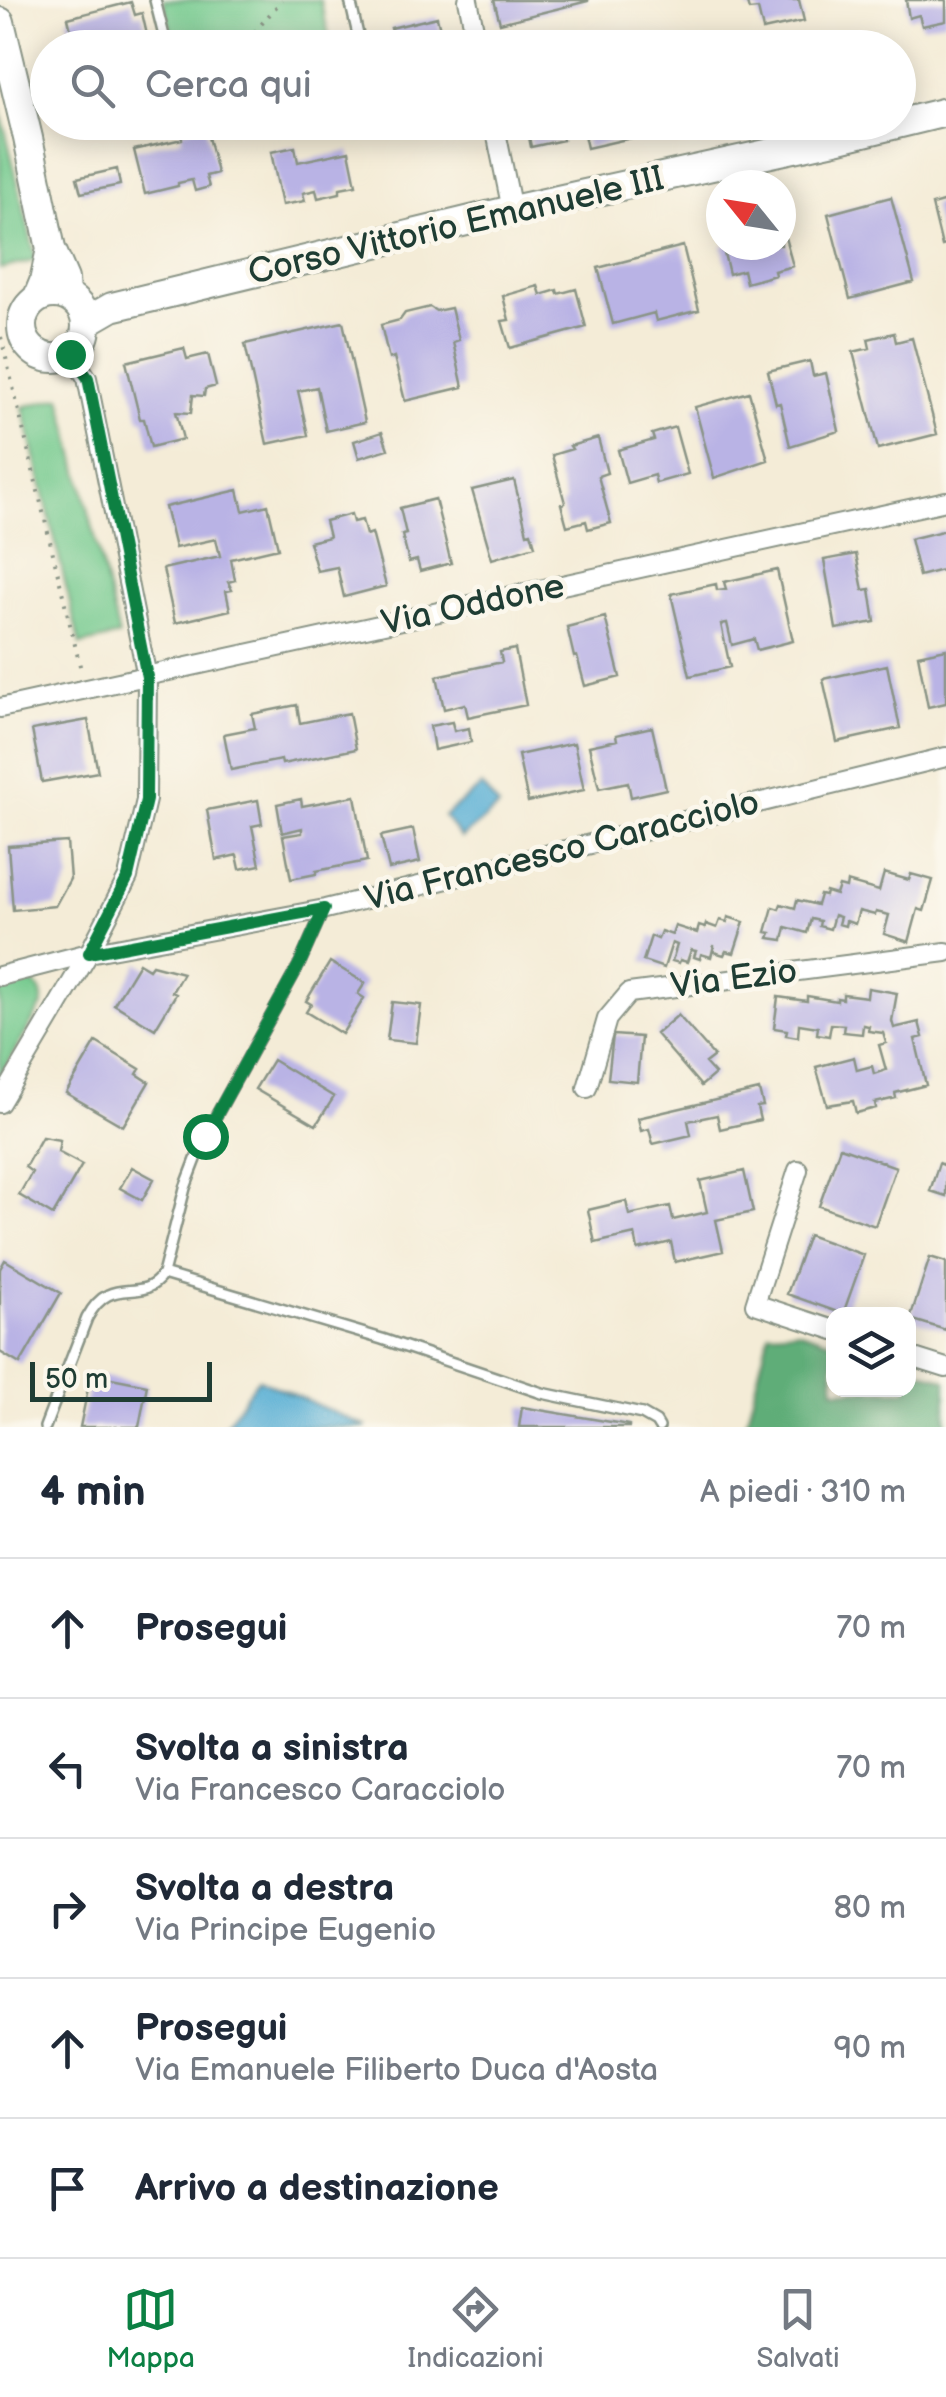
<!DOCTYPE html>
<html lang="it">
<meta charset="utf-8">
<style>
body{margin:0;font-family:"Balsamiq Sans",sans-serif;background:#f2f2f3;color:#1f2937}
.controls{position:absolute;right:30px;bottom:30px;display:grid;overflow:hidden;border-radius:20px;box-shadow:0 5px 25px #0003}
.controls button{width:90px;height:90px;display:grid;place-items:center;padding:0;border:0;border-bottom:2px solid #e0e1e3;background:#fff;color:#1f2937;font:50px sans-serif}
.compass{position:absolute;left:706px;top:170px;width:90px;height:90px;border-radius:50%;background:#fff;box-shadow:0 5px 25px #0003;rotate:300deg}
.scale{position:absolute;left:30px;bottom:25px;width:182px;box-sizing:border-box;padding-left:10px;border:5px solid #1f3d34;border-top:0;font-size:28px;line-height:35px;white-space:nowrap;color:#1f3d34;-webkit-text-stroke:8px #fbf7ec;paint-order:stroke}
.stop{position:absolute;width:30px;height:30px;margin:-22px;border:8px solid #0b8043;border-radius:50%;background:#fff}
.stop.end{background:#0b8043;border-color:#fff;box-shadow:0 2px 10px #0008}
.list{margin:0;padding:0;list-style:none}
h2{display:flex;justify-content:space-between;align-items:center;height:130px;margin:0;padding:0 40px;font-size:42px}
h2 small{font-size:32px;font-weight:400;color:#747a83}
.list li{display:grid;grid-template-columns:65px 1fr auto;gap:30px;align-items:center;box-sizing:border-box;height:140px;padding:0 40px;border-top:2px solid #e0e1e3}
.list b{display:block;font-size:38px;white-space:nowrap}
.list p{margin:0;font-size:32px;white-space:nowrap;color:#747a83}
.list em{font-size:32px;font-style:normal;color:#747a83}
.icon{flex:none;width:55px;height:55px;fill:none;stroke:currentColor;stroke-width:2;stroke-linecap:round;stroke-linejoin:round}
.map{position:relative;flex:none;width:946px;height:1427px;overflow:hidden}
.search{position:absolute;background:#fff;box-shadow:0 5px 25px #0003;left:30px;right:30px;top:30px;height:110px;display:flex;align-items:center;gap:25px;box-sizing:border-box;padding:0 35px;border-radius:55px;color:#747a83;font-size:38px}
.sheet{height:830px;background:#fff}
nav{display:flex;justify-content:space-around;align-items:center;box-sizing:border-box;height:140px;border-top:2px solid #e0e1e3;background:#fff;font-size:28px;color:#747a83}
nav a{display:grid;justify-items:center;gap:5px}
nav .on{color:#0b8043}
.map>svg:first-child{display:block}
.green{fill:#73c98d;stroke:#498360;stroke-width:2.5}
.forest{fill:#5ead78;stroke:#3e7556;stroke-width:2.5}
.water{fill:#57aed4;stroke:#3b7684;stroke-width:2.5}
.building{fill:#b9b3e5}
.lines{fill:none;stroke-linecap:round;stroke-linejoin:round}
.lane-casing{stroke:#8a9486;stroke-width:14}
.street-casing{stroke:#8a9486;stroke-width:22}
.secondary-casing{stroke:#8a9486;stroke-width:32}
.path{stroke:#8a9486;stroke-width:4;stroke-dasharray:2.5 8;stroke-linecap:butt}
.lane{stroke:#fff;stroke-width:9}
.street{stroke:#fff;stroke-width:18}
.secondary{stroke:#fff;stroke-width:28}
.route{stroke:#0b8043;stroke-width:12}
.labels{text-anchor:middle;dominant-baseline:central;stroke-width:9;stroke-linejoin:round;paint-order:stroke}
.street-label{font-size:35px;fill:#1f3d34;stroke:#fbf7ec}
</style>
<div class="map">
<svg width="946" height="1427" viewBox="0 0 946 1427">
<rect width="100%" height="100%" fill="#fbf7ec"/>
<filter id="ink" filterUnits="userSpaceOnUse"><feTurbulence type="fractalNoise" baseFrequency=".01" numOctaves="2"/><feDisplacementMap in="SourceGraphic" scale="20" xChannelSelector="R" yChannelSelector="G"/><feConvolveMatrix kernelMatrix="1 2 1 2 8 2 1 2 1" color-interpolation-filters="sRGB"/></filter>
<filter id="wash" filterUnits="userSpaceOnUse"><feTurbulence type="fractalNoise" baseFrequency=".0048" numOctaves="4" result="noise"/><feDisplacementMap in="SourceGraphic" scale="40" xChannelSelector="R" yChannelSelector="G"/><feGaussianBlur stdDeviation="2.25" result="paint"/><feColorMatrix in="noise" values="0 0 0 0 0 0 0 0 0 0 0 0 0 0 0 0 0 1.4 0 .05"/><feComposite in="paint" operator="in"/></filter>
<g filter="url(#wash)">
<rect width="100%" height="100%" fill="#f4ecd7"/>
<path class="green" d="M163,0h157l12,47h-157z
M0,108l36,152 -36,9z
M61,397l58,239 -39,9 -57,-238z
M22,981c15,-1 21,10 20,24l-42,72v-91z"/>
<path class="forest" d="M797,1330l36,12 1,48h74l1,-23 37,13v47h-201l24,-95z"/>
<path class="water" d="M482,786l17,21 -38,31 -17,-22z
M258,1379l109,48h-143z"/>
<g id="blocks">
<path class="building" d="M494,0h94v1l-88,22z
M746,0h53l5,21 -41,9 -5,-21 -9,1z
M906,0h40v21l-24,5 -3,-11 -10,3z
M131,2l4,13 7,-2 8,35h-56l-1,-5 -18,4 -7,-29z
M437,17l7,28 -9,3h-39l-5,-20z
M526,122h33l4,18 -32,7z
M581,122h102l1,4 -97,22z
M205,125l12,48 -11,3 3,11 -14,4 -3,-11 -14,3v3l-33,8 -11,-44 48,-11 -1,-8z
M295,147l3,15 51,-11 7,34 -16,3v5l-22,5 -2,-8 -13,3 2,8 -23,4 -11,-53z
M117,169l3,16 -39,8 -4,-15z
M891,197l23,85 -64,17 -22,-85z
M946,201v44l-4,1 -10,-41z
M781,223l12,43 -19,5 1,4 -29,8 -3,-13 -14,4 -7,-29h59z
M683,246l16,64 -43,11 -2,-8 -41,11 -15,-56z
M538,286l3,9 16,-5 1,4 18,-5 10,38 -76,21 -8,-27 7,-1 -6,-24z
M430,307l6,4 15,-3 8,32 -6,2 10,45 -58,14 -11,-44 -5,2 -8,-34 19,-5 5,-7z
M343,322l22,100 -39,9 -9,-44 -19,4 10,44 -41,9 -22,-100z
M894,333l2,9 16,-4 25,96 -59,15 -25,-97 17,-4 -2,-9z
M184,348l3,11 21,-5 8,32 -11,3 -1,7 -11,-1 -2,18 -15,-1 7,27 -32,8 -7,-28h-4l-14,-57z
M810,361l3,15 13,-3 13,58 -49,15 -10,-43 -4,1 -8,-33z
M749,392l19,68 -54,18 -19,-71z
M675,427l13,47 -32,9 -2,-8 -27,8 -9,-33 36,-10 -2,-6z
M382,432l6,17 -29,9 -5,-17z
M598,438l9,35 -9,3 13,47 -23,6 -2,-8 -19,5 -6,-22 4,-1 -13,-48 20,-6 -2,-3z
M514,480l13,53 4,-1 4,14 -43,13 -20,-69z
M238,490l5,21 25,-6 10,43 -47,11 4,21 -7,2 4,8 -6,1 4,19 -55,13 -12,-54 57,-13 -4,-17 -41,9 -10,-41z
M435,499l16,64 -31,8 -3,-11 -8,2 -7,-27 4,-1 -6,-26z
M351,514l2,8 9,-2 4,15 6,-2 14,53 -42,11 -7,-30 -20,4 -8,-29 20,-5 -4,-16z
M946,530v39l-27,7 -9,-37z
M856,554l7,36 7,-1 5,33 -39,7 -12,-69z
M777,570l16,71 -36,9 -3,-11 -22,6 -5,-22 -6,1 9,43 -40,9 -19,-82 45,-10 1,6 9,-1 -2,-7z
M605,617l15,60 -35,9 -8,-30 -3,1 -7,-30z
M515,649l11,56 -58,12 -3,-13 -21,5 -7,-33 65,-14 -2,-10z
M946,649v54l-18,4 -10,-52z
M887,665l13,63 -63,14 -14,-63z
M297,705l3,18 49,-10 7,36 -74,15 -1,-4 -50,10 -7,-36 31,-6 -3,-14z
M88,720l10,52 -56,10 -10,-52z
M452,722l2,9 15,-3 2,14 -37,8 -4,-24z
M652,727l14,62 -35,8 -3,-15 -29,6 -10,-42 28,-6 -1,-5z
M574,743l10,47 -56,12 -10,-47z
M355,796l12,65 -51,10v3l-25,5 -8,-43 19,-3v-5l-20,5 -5,-29 24,-5 1,7z
M258,800l4,24 -10,2 8,39 -20,4 -3,-14 -21,5 -9,-50z
M413,829l7,33 -31,7 -8,-33z
M67,842l3,37 -15,27 -42,4 -5,-64z
M884,873l25,7 2,-6 22,6 -9,31 -6,-2 -9,33 -25,-8 5,-19 -13,-3 -1,3 -16,-4 -4,13 -9,-3 -1,5 -7,-2 2,-7 -6,-2 -4,14 -11,-3 1,-5 -9,-2 -4,14 -21,-6 -3,13 -14,-2 2,-5 -5,-1 7,-25 6,2 2,-5 14,4 2,-8 20,5 3,-10 5,1 1,-4 10,3 3,-9 7,2 1,-6 32,9z
M728,917l16,5 -10,31 -8,-2 -2,4 -10,-3v-7l-3,12 -10,-3 -1,5 -6,-2 2,-6 -5,-1 -4,12 -7,-2 -1,3 -7,-2 5,-16 -5,-2 -8,25 -21,-7 8,-25 7,3 3,-8 11,4 3,-9 22,7 2,-7 6,2 1,-4 11,4 3,-8 7,2z
M330,962l35,21 -7,11 6,4 -22,36 -36,-22 5,-8 -5,-3z
M139,963l10,6 3,-4 31,8 -11,19 4,2 -21,35 -41,-25z
M868,988l29,5 -5,28 2,7 25,-6 4,15 -8,2 11,46 -31,8 1,5 -21,5 1,5 -20,5 -3,-12 -26,4 -11,-38 38,-10 3,13 15,-4 2,8 12,-4 -7,-25 7,-2 -3,-10 -15,-2 1,-5 -6,-1 -1,9 -19,-2 1,-7 -13,-1 -2,12 -12,-2 1,-7 -19,-3 -1,13 -12,-2 1,-5 -13,-2 4,-31 29,4v-5l30,5v-3l6,1v-5l24,3z
M392,1002l29,3 -5,38 -29,-3z
M678,1015l36,41 -9,7 10,11 -14,12 -45,-52z
M613,1035l28,2 -4,45 -29,-3z
M96,1042l44,27 -3,5 12,8 -26,44 -57,-33z
M273,1060l61,37 -18,28 -61,-36z
M759,1090l4,16 -6,1 3,13 -40,9 -3,-14 -29,6 3,14 -38,9 -4,-15 -8,2 -3,-13z
M42,1137l18,3 -2,12 24,13 -29,50 -34,-20 13,-23 -7,-5z
M840,1147l56,20 -21,59 -56,-20z
M939,1163l7,3v30l-16,-5z
M132,1167l22,12 -12,21 -22,-12z
M744,1171l9,41 -37,8 7,31 -48,11 -4,-20 -33,8 -3,-16 -40,9 -7,-33 38,-9 3,14 41,-9 3,14 34,-8 -7,-31z
M808,1235l56,20 -21,59 -56,-20z
M930,1257l16,5v68l-36,-11z
M5,1260l56,33 -41,71 -20,-12v-83z
M91,1374l56,11 -8,42h-59z
M522,1407l107,18v2h-110z"/>
</g>
</g>
<g filter="url(#ink)">
<use href="#blocks" fill-opacity="0" stroke="#8a9486" stroke-width="2.5"/>
<g class="lines">
<g class="lane-casing">
<path id="lane" d="M155,0l12,48
M350,0l11,48
M163,1274l219,65 160,54 100,21 14,8 3,5
M45,1427l42,-109c25,-47 53,-11 76,-44l22,-86 20,-52 94,-171 24,-54"/>
</g>
<g class="street-casing">
<path id="street" d="M468,0l10,48
M494,122l18,88
M0,708l946,-207
M0,976l89,-23 236,-44 621,-152
M587,1088l20,-69 22,-26 317,-41
M0,1103l89,-150 39,-76 18,-77 1,-123 -60,-299 -16,-24
M798,1170l-43,134 79,26
M908,1356l38,12"/>
</g>
<g class="secondary-casing">
<path id="secondary" d="M0,22l28,116 23,111
M22 326a32 32 0 1 1 64 0a32 32 0 1 1-64 0Z
M37,299l7,-17 7,-33 13,30 1,17
M86,322l26,-15 400,-97 327,-72 107,-26"/>
</g>
<path class="path" d="M241,48l41,-48
M1,337l80,333"/>
<use href="#lane" class="lane"/>
<use href="#street" class="street"/>
<use href="#secondary" class="secondary"/>
</g>
</g>
<g class="lines" filter="url(#ink)">
<path class="route" d="M70,354l18,24 59,299 -1,123 -18,77 -39,76 235,-44 -25,56 -94,171"/>
</g>
<g class="labels">
<g class="street-label">
<text transform="translate(456 226) rotate(-13)">Corso Vittorio Emanuele III</text>
<text transform="translate(473 605) rotate(-12)">Via Oddone</text>
<text transform="translate(562 851) rotate(-14)">Via Francesco Caracciolo</text>
<text transform="translate(734 979) rotate(-7)">Via Ezio</text>
</g>
</g>
</svg>
<div class="controls">
<button><svg class="icon" aria-label="layers" viewBox="0 0 24 24"><path d="M12 4l9 5-9 5-9-5zM3 14l9 5 9-5"/></svg></button>
</div>
<svg class="compass" viewBox="-18 -18 36 36"><path d="M0-13l5 13h-10z" fill="#e53935"/><path d="M0 13l5-13h-10z" fill="#747a83"/></svg>
<div class="scale">50 m</div>
<div class="stop" style="left:205px;top:1136px"></div>
<div class="stop end" style="left:70px;top:354px"></div>
<div class="search"><svg class="icon" aria-label="search" viewBox="0 0 24 24"><circle cx="10" cy="10" r="6"/><path d="M15 15l6 6"/></svg>Cerca qui</div>
</div>
<section class="sheet">
<h2>4 min<small>A piedi · 310 m</small></h2>
<ul class="list">
<li><svg class="icon" aria-label="ahead" viewBox="0 0 24 24"><path d="M12 20V5M6 11l6-6 6 6"/></svg><div><b>Prosegui</b></div><em>70 m</em></li>
<li><svg class="icon" aria-label="left" viewBox="0 0 24 24"><path d="M17 20v-9H6M10 6l-5 5 5 5"/></svg><div><b>Svolta a sinistra</b><p>Via Francesco Caracciolo</p></div><em>70 m</em></li>
<li><svg class="icon" aria-label="right" viewBox="0 0 24 24"><path d="M7 20v-9h11M14 6l5 5-5 5"/></svg><div><b>Svolta a destra</b><p>Via Principe Eugenio</p></div><em>80 m</em></li>
<li><svg class="icon" aria-label="ahead" viewBox="0 0 24 24"><path d="M12 20V5M6 11l6-6 6 6"/></svg><div><b>Prosegui</b><p>Via Emanuele Filiberto Duca d'Aosta</p></div><em>90 m</em></li>
<li><svg class="icon" aria-label="arrive" viewBox="0 0 24 24"><path d="M6 21V4h12l-3 4 3 4H6"/></svg><div><b>Arrivo a destinazione</b></div></li>
</ul>
</section>
<nav>
<a class="on"><svg class="icon" aria-label="map" viewBox="0 0 24 24"><path d="M3 6l6-2 6 2 6-2v14l-6 2-6-2-6 2zM9 4v14M15 6v14"/></svg>Mappa</a>
<a><svg class="icon" aria-label="directions" viewBox="0 0 24 24"><path d="M12 3l9 9-9 9-9-9zM9 14v-3h6M13 9l2 2-2 2"/></svg>Indicazioni</a>
<a><svg class="icon" aria-label="saved" viewBox="0 0 24 24"><path d="M7 4h10v16l-5-4-5 4z"/></svg>Salvati</a>
</nav>
